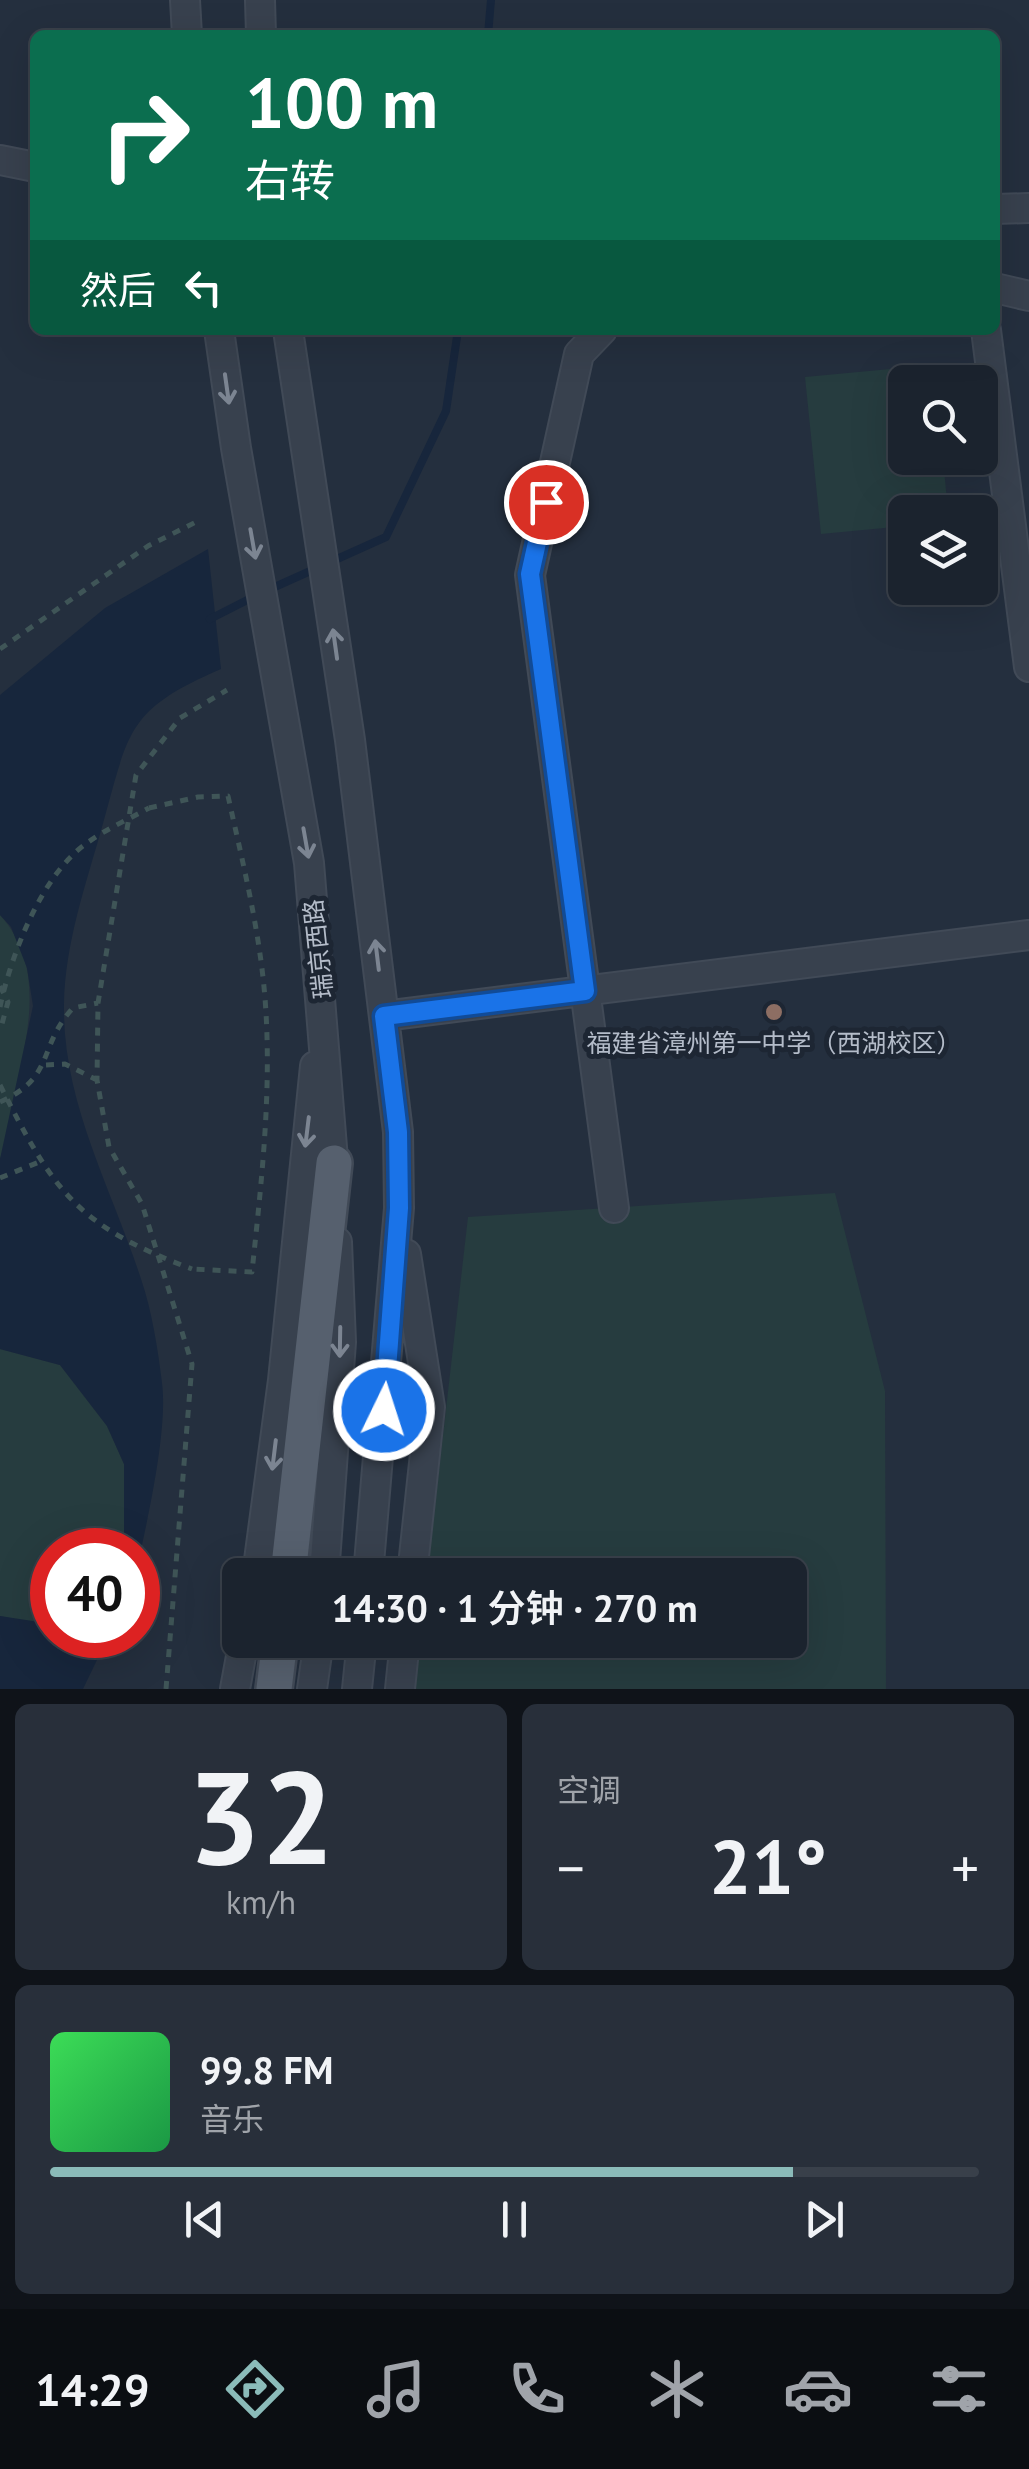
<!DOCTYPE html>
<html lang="zh">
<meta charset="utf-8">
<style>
body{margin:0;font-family:"PT Sans","Noto Sans SC",sans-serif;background:#282f3a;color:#f1f3f6;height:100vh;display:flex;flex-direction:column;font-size:38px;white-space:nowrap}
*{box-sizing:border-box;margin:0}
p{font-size:32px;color:#a0a4aa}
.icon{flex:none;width:55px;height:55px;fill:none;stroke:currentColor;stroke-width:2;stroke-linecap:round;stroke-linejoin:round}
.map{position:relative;height:1689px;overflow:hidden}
.details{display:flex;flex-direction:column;gap:15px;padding:15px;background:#0f1319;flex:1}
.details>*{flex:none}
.banner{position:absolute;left:30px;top:30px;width:970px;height:305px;border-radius:15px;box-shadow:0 10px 40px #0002,0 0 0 2px #39404a;background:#0b6e4f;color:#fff;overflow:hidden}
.buttons{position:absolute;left:888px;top:365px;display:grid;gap:20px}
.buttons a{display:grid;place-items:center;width:110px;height:110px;border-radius:15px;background:#1b232e;box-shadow:0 10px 40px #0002,0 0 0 2px #39404a;font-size:50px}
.speed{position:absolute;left:30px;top:1528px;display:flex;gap:20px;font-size:50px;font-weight:700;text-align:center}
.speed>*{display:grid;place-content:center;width:130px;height:130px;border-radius:50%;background:#1b232e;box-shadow:0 10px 40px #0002,0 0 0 2px #39404a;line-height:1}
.speed .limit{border:15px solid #d22;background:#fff;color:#111}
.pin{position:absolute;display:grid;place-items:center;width:85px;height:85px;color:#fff;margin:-42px;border:5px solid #fff;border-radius:50%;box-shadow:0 2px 10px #0007}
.me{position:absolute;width:110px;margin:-55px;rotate:4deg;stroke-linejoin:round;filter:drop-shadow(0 0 8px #0008)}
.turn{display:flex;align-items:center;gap:35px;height:210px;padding:0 50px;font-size:45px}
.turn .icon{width:130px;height:130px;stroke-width:2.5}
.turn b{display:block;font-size:70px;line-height:85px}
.then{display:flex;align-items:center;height:95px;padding:0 50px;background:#0003;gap:20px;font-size:38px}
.big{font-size:75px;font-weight:600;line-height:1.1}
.details .widget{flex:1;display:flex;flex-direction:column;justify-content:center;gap:15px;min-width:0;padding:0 35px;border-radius:15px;background:#282f3a}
.details .dial{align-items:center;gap:0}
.dial b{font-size:130px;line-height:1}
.song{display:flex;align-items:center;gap:30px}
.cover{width:120px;height:120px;border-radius:15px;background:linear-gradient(135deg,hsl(130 70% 55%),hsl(140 70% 35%))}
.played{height:10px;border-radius:5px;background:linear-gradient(90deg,#8bbbb9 80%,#39404a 80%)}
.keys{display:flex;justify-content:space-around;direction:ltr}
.heat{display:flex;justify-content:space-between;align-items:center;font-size:55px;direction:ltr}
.details .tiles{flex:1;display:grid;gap:15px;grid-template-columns:1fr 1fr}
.widget:last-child{grid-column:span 2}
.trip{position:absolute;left:222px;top:1558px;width:585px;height:100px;border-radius:15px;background:#1b232e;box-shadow:0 10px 40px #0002,0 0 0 2px #39404a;font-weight:600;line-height:100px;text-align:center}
.tabs{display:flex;height:160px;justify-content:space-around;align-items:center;background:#0b0e12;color:#a0a4aa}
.tabs .icon{width:70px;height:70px}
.tabs .selected{color:#8bbbb9}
.tabs b{font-size:45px;color:#f1f3f6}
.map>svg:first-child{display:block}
</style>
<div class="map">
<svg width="1029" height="1689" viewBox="0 0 1029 1689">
<rect width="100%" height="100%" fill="#242f3e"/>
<path fill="#263c3f" d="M933 365 935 382H905V458H943L948 512H905V526L821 534 805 377Z
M0 915C44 964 29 1025 18 1084 13 1109 10 1135 0 1159Z
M835 1193 885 1391 886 1689H413L419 1640H790V1575H427L468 1217Z
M0 1349 60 1365 107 1426 124 1464V1536L117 1550H52L49 1627 0 1616Z"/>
<path fill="#17263c" d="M208 549 221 669C126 710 129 731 102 827 86 884 65 943 64 1004 62 1102 112 1189 141 1279 152 1311 158 1350 162 1383 168 1428 148 1518 138 1563V1550H117L124 1536V1464L107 1426 60 1365 0 1349V1159L33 1006 27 968 11 927 0 915V695L105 608Z
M0 1616 52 1624V1635H109L83 1689H0Z"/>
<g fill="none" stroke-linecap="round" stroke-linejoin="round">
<path stroke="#17263c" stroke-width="8" d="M488 35 491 0
M268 590 386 537 446 411 458 330
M210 619 255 596"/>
<g stroke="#414a57" stroke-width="32">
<path id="minor" d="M185 0 187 35
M260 0 261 35
M0 160 35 167
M995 209 1029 208
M995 288 1029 296
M219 330 236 448 309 863 335 1184
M288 330 350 740 398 1132 399 1208 368 1575
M602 330 579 354 530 575 614 1208
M986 330 1029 667
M384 1016 1029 935
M406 1254 430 1407 412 1575
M257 1575 283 1380 315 1066
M324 1575 341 1342 337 1242
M235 1689 244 1640
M312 1689 319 1640
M357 1689 362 1640
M400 1689 405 1640"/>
</g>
<g stroke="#414a57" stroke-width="40">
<path id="major" d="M288 1575 334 1163
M274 1689 280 1640"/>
</g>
<path stroke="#3f5557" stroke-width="5" stroke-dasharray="8 8" stroke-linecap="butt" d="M0 649 148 546 198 521
M149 808 198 797 228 796C244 868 262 940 266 1013 271 1100 261 1186 252 1272L192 1269
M0 986 8 1002 0 1031
M46 1065 65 1064 97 1080
M0 1102C56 1077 37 1047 73 1008L98 1003
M0 1178 39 1162
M166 1689 192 1364 142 1204 109 1147 97 1080 98 1003 136 775 180 718 227 690"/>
<use href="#minor" stroke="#38414e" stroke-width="28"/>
<use href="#major" stroke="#56606e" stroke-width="35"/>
<path stroke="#3f5557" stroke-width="5" stroke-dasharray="8 8" stroke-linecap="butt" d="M0 1007C11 955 42 874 87 843 106 829 129 819 149 808
M0 1085C54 1192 77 1226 192 1269"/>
</g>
<defs><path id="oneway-shaft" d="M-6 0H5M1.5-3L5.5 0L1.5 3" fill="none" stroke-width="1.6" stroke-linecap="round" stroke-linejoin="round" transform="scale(2.5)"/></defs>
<g stroke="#7c8592">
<use href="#oneway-shaft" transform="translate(227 389) rotate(82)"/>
<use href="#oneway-shaft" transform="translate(253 544) rotate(80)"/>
<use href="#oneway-shaft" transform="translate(335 644) rotate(-98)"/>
<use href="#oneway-shaft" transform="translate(306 843) rotate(80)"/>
<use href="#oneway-shaft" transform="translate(377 955) rotate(-97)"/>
<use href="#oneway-shaft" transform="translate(307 1132) rotate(97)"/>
<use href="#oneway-shaft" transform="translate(340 1342) rotate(91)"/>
<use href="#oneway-shaft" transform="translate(274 1455) rotate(97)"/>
</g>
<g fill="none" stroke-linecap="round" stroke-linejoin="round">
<g stroke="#114b97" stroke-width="25">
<path id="route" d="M384 1410 399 1208 398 1132 384 1016 585 991 530 574 546 502"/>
</g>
<use href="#route" stroke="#1a73e8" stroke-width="18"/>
</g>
<circle fill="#8d6e63" stroke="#1d2633" stroke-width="4" cx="774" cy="1012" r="10"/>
<g text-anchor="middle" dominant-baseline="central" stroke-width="10" stroke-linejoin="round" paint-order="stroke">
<g font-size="25" fill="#b4bcc9" stroke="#1d2633">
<text transform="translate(318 949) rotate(-96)">瑞京西路</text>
</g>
<g font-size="25" fill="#b4bcc9" stroke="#1d2633">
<text x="774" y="1043">福建省漳州第一中学（西湖校区）</text>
</g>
</g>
</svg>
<div class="buttons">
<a><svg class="icon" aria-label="search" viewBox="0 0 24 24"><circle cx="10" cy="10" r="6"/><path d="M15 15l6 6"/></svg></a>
<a><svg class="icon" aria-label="layers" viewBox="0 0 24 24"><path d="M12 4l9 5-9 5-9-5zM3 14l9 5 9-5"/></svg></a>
</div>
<div class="speed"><div class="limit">40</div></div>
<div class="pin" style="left:546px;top:502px;background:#d93025"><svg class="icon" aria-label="arrive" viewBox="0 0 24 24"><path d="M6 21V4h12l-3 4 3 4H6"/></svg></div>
<svg class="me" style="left:384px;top:1410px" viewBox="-20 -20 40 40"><circle r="17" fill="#1a73e8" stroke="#fff" stroke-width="3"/><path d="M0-11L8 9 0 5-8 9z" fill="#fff"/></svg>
<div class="trip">14:30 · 1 分钟 · 270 m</div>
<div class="banner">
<div class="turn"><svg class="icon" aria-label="right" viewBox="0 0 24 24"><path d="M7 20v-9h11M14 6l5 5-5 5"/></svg><div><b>100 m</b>右转</div></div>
<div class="then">然后<svg class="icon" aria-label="left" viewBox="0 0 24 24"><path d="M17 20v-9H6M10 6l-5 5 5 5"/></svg></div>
</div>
</div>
<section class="details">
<div class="tiles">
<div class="widget dial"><b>32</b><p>km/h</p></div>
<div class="widget"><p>空调</p>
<div class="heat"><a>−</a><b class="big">21°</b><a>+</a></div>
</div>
<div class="widget">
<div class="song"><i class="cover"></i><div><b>99.8 FM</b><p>音乐</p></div></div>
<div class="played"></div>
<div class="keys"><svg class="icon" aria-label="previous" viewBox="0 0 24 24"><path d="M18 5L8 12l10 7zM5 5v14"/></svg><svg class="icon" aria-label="pause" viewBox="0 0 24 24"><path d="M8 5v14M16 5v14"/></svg><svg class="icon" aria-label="next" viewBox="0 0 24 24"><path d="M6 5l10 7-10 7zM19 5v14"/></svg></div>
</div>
</div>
</section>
<nav class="tabs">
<b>14:29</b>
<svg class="icon selected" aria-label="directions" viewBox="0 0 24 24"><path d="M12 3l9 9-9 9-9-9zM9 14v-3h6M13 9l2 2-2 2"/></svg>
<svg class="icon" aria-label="music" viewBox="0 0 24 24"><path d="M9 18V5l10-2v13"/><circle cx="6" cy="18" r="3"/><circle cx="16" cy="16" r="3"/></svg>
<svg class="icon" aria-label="phone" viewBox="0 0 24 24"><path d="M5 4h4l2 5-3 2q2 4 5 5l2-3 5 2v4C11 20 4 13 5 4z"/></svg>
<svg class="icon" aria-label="climate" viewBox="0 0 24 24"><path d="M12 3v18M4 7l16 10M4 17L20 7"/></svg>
<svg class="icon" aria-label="car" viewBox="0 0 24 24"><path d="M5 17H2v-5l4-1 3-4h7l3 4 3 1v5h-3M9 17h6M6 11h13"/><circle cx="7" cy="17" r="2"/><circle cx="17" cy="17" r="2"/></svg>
<svg class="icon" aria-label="filters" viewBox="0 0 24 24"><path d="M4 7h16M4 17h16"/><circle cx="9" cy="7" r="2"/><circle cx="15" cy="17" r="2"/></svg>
</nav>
